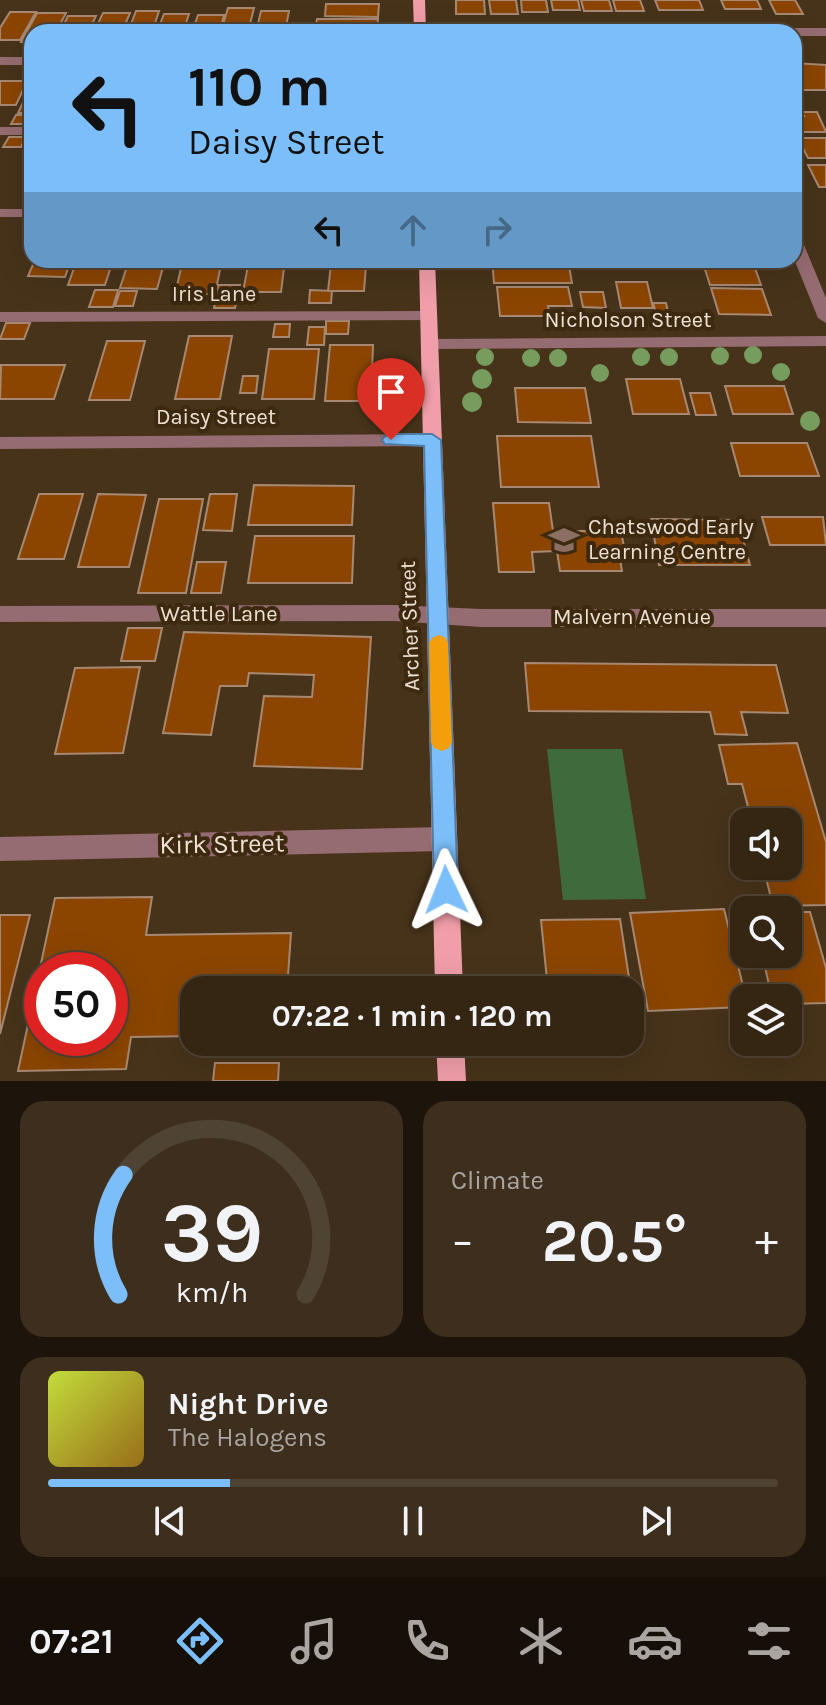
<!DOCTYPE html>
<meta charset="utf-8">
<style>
body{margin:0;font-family:Karla,sans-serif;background:#3d2e1d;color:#f1f3f6;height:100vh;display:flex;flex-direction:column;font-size:30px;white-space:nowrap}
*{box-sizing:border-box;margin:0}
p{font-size:26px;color:#aaa5a0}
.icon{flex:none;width:44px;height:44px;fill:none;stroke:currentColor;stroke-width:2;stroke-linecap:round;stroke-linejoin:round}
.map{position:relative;height:1081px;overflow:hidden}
.panel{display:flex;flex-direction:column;gap:20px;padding:20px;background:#1d150b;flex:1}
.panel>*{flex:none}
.banner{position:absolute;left:24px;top:24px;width:778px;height:244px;border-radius:24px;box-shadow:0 8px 32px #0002,0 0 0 2px #4f4334;background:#7cbef9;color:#111;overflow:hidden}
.buttons{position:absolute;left:730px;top:808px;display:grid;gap:16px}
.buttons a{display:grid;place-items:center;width:72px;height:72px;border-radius:16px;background:#352614;box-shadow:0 8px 32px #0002,0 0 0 2px #4f4334;font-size:40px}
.speed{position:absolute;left:24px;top:952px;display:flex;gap:16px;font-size:40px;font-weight:700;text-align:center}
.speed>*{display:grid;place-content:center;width:104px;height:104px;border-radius:50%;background:#352614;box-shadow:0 8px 32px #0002,0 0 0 2px #4f4334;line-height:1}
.speed .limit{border:12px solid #d22;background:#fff;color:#111}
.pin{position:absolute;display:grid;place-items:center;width:68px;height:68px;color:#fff;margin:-82px -34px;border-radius:50% 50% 50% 0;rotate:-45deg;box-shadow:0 0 8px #0007}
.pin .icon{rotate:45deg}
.me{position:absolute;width:88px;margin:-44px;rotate:358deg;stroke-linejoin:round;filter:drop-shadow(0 0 6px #0008)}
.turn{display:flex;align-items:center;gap:28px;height:168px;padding:0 32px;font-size:36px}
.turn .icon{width:104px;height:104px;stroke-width:2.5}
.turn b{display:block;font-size:56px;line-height:68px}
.lanes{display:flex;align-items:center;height:76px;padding:0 32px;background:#0003;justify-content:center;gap:40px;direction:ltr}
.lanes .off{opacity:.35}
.big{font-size:60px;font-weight:700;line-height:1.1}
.panel .card{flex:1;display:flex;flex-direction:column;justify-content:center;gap:12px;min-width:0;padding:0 28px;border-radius:24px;background:#3d2e1d}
.panel .dial{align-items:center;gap:0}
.dial svg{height:208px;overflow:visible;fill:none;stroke:#4f4334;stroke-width:7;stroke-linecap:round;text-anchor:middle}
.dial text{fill:#f1f3f6;stroke:none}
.song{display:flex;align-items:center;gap:24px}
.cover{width:96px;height:96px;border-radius:12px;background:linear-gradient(135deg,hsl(70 70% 55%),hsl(40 70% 35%))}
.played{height:8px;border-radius:4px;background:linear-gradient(90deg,#7cbef9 25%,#4f4334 25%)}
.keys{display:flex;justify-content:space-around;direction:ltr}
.heat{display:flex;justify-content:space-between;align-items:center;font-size:44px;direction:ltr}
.panel .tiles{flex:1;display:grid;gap:20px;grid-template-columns:1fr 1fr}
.card:last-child{grid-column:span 2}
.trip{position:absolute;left:180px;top:976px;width:464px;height:80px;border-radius:24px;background:#352614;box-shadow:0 8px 32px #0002,0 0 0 2px #4f4334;font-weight:700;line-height:80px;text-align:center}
.menu{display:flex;height:128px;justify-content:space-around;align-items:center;background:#150f08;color:#aaa5a0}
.menu .icon{width:56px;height:56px}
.menu .selected{color:#7cbef9}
.menu b{font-size:36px;color:#f1f3f6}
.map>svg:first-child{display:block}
</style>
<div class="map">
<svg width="826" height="1081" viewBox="0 0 826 1081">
<rect width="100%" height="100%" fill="#47331a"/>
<path fill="#3f6b3c" d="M547 749H622L646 899 563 900Z"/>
<path fill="#8b4500" stroke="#a78873" stroke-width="2" fill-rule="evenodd" d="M456 0H484L485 14H456Z
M489 0H516L518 14H491Z
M521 0H546L548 12H522Z
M551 0H578L580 10H553Z
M581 0H609L612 11H584Z
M613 0H640L644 11H616Z
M655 0H699L703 10H659Z
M721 0H757L761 9H725Z
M769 0H795L803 14H776Z
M326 4H379L378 17 325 16Z
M228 8H254L248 32H221Z
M136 11H159L152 32H128Z
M261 11H289L285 32H256Z
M10 12H36L20 40H0V28Z
M37 13H66L56 32H32V42H21Z
M103 13H130L122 32H94Z
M164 14H189L183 32H157Z
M198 15H224L220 32H192Z
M68 16H96L88 32H60Z
M317 19H378L377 30H315Z
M794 63 826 65V90H794Z
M0 81H27L16 105H0Z
M32 84V113H18Z
M802 112H817L826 132H794V116H804Z
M16 115H32V119L30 124H11Z
M9 137H26L21 147H3Z
M798 138H826V158H808Z
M808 165H826V187H819Z
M35 260H71L65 277 28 276Z
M77 260H113L105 285H68Z
M129 260H165L157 289 120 288Z
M183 260H222L215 294H175Z
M249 260H285L281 292H243Z
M318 260H365L364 264H318Z
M492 260H568L572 283H494Z
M702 260H752L761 285H710Z
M331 264 366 266 364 291H328Z
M616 282H647L653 308H621Z
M218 285H240L235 308H214Z
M497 287H568L572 306H548L550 316H500Z
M711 288 762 289 771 315 719 314Z
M95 290H118L113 307H89Z
M310 290 332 291 331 303H309Z
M120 291H137L133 306H115Z
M580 292H603L606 308 583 307Z
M653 303H666L669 316H657Z
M326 321H349L348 334H326Z
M6 323H30L24 339H0Z
M275 324H290L289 337H273Z
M309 327H325L324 345H307Z
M189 336H232L220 399H175Z
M107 341H145L130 400H89Z
M330 345H373L371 401H325Z
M269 349H319L314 399H262Z
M1 365H65L54 399H0Z
M243 376H258L256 393H240Z
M626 379H680L689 414H633Z
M725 386H784L793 414H733Z
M515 388H585L591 423 518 422Z
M690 393H710L716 415H696Z
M497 436H591L599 487H501Z
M731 443H807L819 476H740Z
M254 485 354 486 352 525H248Z
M39 494H83L64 559H18Z
M98 494 146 495 129 567H78Z
M210 494H237L232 531 203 530Z
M159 499H203L186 593H138Z
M493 503H549L553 531H621L624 547H618L622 571H560L557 551 532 552 534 572H499Z
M762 517H823L826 545H770Z
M651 519 738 520 750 565H659Z
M255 536H354L352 583H248Z
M197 562H226L221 593H191Z
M128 628H162L155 661H121Z
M184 632 371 637 362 769 254 766 264 696 312 697 314 675 249 673 247 686H220L211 735 163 733Z
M525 663 776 665 788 713 741 712 747 735 715 734 710 712 529 711Z
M140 667 123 753 55 754 75 668Z
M797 743 826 842V905L773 906 763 866H788V822H752L742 784H728L719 745Z
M152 897 146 935 291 933 287 990H194V1036L131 1037 126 1069 18 1071 55 898ZM42 970H110V1038H42Z
M724 909 746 998 744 1007 648 1011 630 913Z
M788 912H810L826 968V1003L788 1004V998H772L762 954H788Z
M0 915H30L0 1034Z
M620 919 635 1017H630V990H548L541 920Z
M215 1063H279L278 1081H213Z"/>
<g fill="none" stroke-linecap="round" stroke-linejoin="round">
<path fill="#956c71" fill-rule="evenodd" d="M700 28H826V36H794V32H694Z
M0 57H32V65H0Z
M0 127H32V135H0Z
M0 209H32V217H0Z
M794 235 802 240 826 298V323L818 318 794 259Z
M429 311 437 316 435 320 0 322V312Z
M826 336V346L430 349 422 344 430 339Z
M432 434 441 440 432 446 0 449V437Z
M394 605 481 609H826V627H481L394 621 0 622V606Z
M444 827 453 831 456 839 453 847 444 851 0 861V837Z"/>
<path fill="#f09ea9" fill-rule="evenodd" d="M413 0H425L426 32H414Z
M419 260H435L463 990H435Z
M436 1042H464L466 1081H438Z"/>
</g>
<g fill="#769c5e">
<circle cx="753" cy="355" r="9"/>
<circle cx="720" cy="356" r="9"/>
<circle cx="485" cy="357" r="9"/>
<circle cx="641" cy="357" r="9"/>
<circle cx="669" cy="357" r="9"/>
<circle cx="531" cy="358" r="9"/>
<circle cx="558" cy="358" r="9"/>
<circle cx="781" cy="372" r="9"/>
<circle cx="600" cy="373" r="9"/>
<circle cx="482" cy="379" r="10"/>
<circle cx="472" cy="402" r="10"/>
<circle cx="810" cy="421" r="10"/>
</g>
<path fill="#7cbef9" stroke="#517ca2" stroke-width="2" d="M391 434H432L441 440 458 890 454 898 446 901 438 898 434 890 424 446 385 444 382 440 385 436Z"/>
<path fill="#f59e0b" d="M439 635 446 638 448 643 452 742 449 748 442 751 434 748 431 742 429 643 432 638Z"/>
<defs>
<g id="school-bare" transform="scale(2.4)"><path d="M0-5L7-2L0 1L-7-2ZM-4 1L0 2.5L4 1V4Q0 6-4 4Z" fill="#8d6e63" stroke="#3c2910" stroke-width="2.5" paint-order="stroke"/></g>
</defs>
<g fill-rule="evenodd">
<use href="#school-bare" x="564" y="540"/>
</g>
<g text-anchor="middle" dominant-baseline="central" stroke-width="8" stroke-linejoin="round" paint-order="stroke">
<g font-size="22" fill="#eee1d3" stroke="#3c2910">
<text x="214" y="294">Iris Lane</text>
<text x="628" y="320">Nicholson Street</text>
<text x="216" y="417">Daisy Street</text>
<text x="219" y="614">Wattle Lane</text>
<text x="632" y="617">Malvern Avenue</text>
<text transform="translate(410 626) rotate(-92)">Archer Street</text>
</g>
<g font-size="22" fill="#eee1d3" stroke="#3c2910" text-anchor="start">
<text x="588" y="527">Chatswood Early<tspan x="588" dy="25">Learning Centre</tspan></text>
</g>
<g font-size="26" fill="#eee1d3" stroke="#3c2910">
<text transform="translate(222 844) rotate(-1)">Kirk Street</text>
</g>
</g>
</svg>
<div class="buttons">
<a><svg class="icon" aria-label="sound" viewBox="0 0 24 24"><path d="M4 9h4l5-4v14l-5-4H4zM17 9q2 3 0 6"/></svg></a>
<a><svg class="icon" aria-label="search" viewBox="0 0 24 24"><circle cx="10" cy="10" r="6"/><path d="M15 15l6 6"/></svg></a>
<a><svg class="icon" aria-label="layers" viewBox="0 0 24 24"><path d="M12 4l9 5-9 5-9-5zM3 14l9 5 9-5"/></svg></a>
</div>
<div class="speed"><div class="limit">50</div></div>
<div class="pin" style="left:391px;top:440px;background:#d93025"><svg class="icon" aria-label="arrive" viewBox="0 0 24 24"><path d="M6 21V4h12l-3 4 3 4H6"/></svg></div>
<svg class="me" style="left:446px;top:890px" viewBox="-20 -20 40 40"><path d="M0-17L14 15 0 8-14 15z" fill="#7cbef9" stroke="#fff" stroke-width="4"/></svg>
<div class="trip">07:22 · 1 min · 120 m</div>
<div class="banner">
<div class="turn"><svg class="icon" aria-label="left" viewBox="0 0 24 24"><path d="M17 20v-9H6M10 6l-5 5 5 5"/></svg><div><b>110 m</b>Daisy Street</div></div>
<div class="lanes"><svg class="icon" aria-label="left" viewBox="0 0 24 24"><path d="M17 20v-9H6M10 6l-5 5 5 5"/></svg><svg class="icon off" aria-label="ahead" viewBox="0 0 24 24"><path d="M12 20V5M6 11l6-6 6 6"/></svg><svg class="icon off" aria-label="right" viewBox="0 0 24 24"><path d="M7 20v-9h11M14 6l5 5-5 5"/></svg></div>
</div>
</div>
<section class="panel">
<div class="tiles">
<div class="card dial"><svg viewBox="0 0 100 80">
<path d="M14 69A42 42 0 1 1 86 69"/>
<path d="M14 69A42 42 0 0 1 16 23" stroke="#7cbef9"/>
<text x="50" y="56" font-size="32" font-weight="700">39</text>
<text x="50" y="72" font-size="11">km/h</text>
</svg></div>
<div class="card"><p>Climate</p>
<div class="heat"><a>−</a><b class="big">20.5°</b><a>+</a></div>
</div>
<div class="card">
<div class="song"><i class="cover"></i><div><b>Night Drive</b><p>The Halogens</p></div></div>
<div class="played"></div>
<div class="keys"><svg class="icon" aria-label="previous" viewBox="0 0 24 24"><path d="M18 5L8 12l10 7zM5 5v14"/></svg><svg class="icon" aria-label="pause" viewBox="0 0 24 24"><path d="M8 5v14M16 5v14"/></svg><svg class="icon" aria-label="next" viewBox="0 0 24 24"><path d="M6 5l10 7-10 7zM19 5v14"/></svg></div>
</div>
</div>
</section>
<nav class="menu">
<b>07:21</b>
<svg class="icon selected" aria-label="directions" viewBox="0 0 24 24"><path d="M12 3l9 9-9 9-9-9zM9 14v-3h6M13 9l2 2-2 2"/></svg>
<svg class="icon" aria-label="music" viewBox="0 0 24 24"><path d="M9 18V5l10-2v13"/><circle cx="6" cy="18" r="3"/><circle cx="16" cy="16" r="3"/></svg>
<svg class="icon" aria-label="phone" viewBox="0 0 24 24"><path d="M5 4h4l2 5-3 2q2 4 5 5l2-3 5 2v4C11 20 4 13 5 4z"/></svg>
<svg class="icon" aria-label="climate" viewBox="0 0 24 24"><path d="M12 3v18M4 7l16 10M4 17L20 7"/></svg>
<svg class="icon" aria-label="car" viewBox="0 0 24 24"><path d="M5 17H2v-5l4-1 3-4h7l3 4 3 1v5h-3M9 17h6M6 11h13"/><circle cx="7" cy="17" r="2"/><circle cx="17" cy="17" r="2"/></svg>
<svg class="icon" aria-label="filters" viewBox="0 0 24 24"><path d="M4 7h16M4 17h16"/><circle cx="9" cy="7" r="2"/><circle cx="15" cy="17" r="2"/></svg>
</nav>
